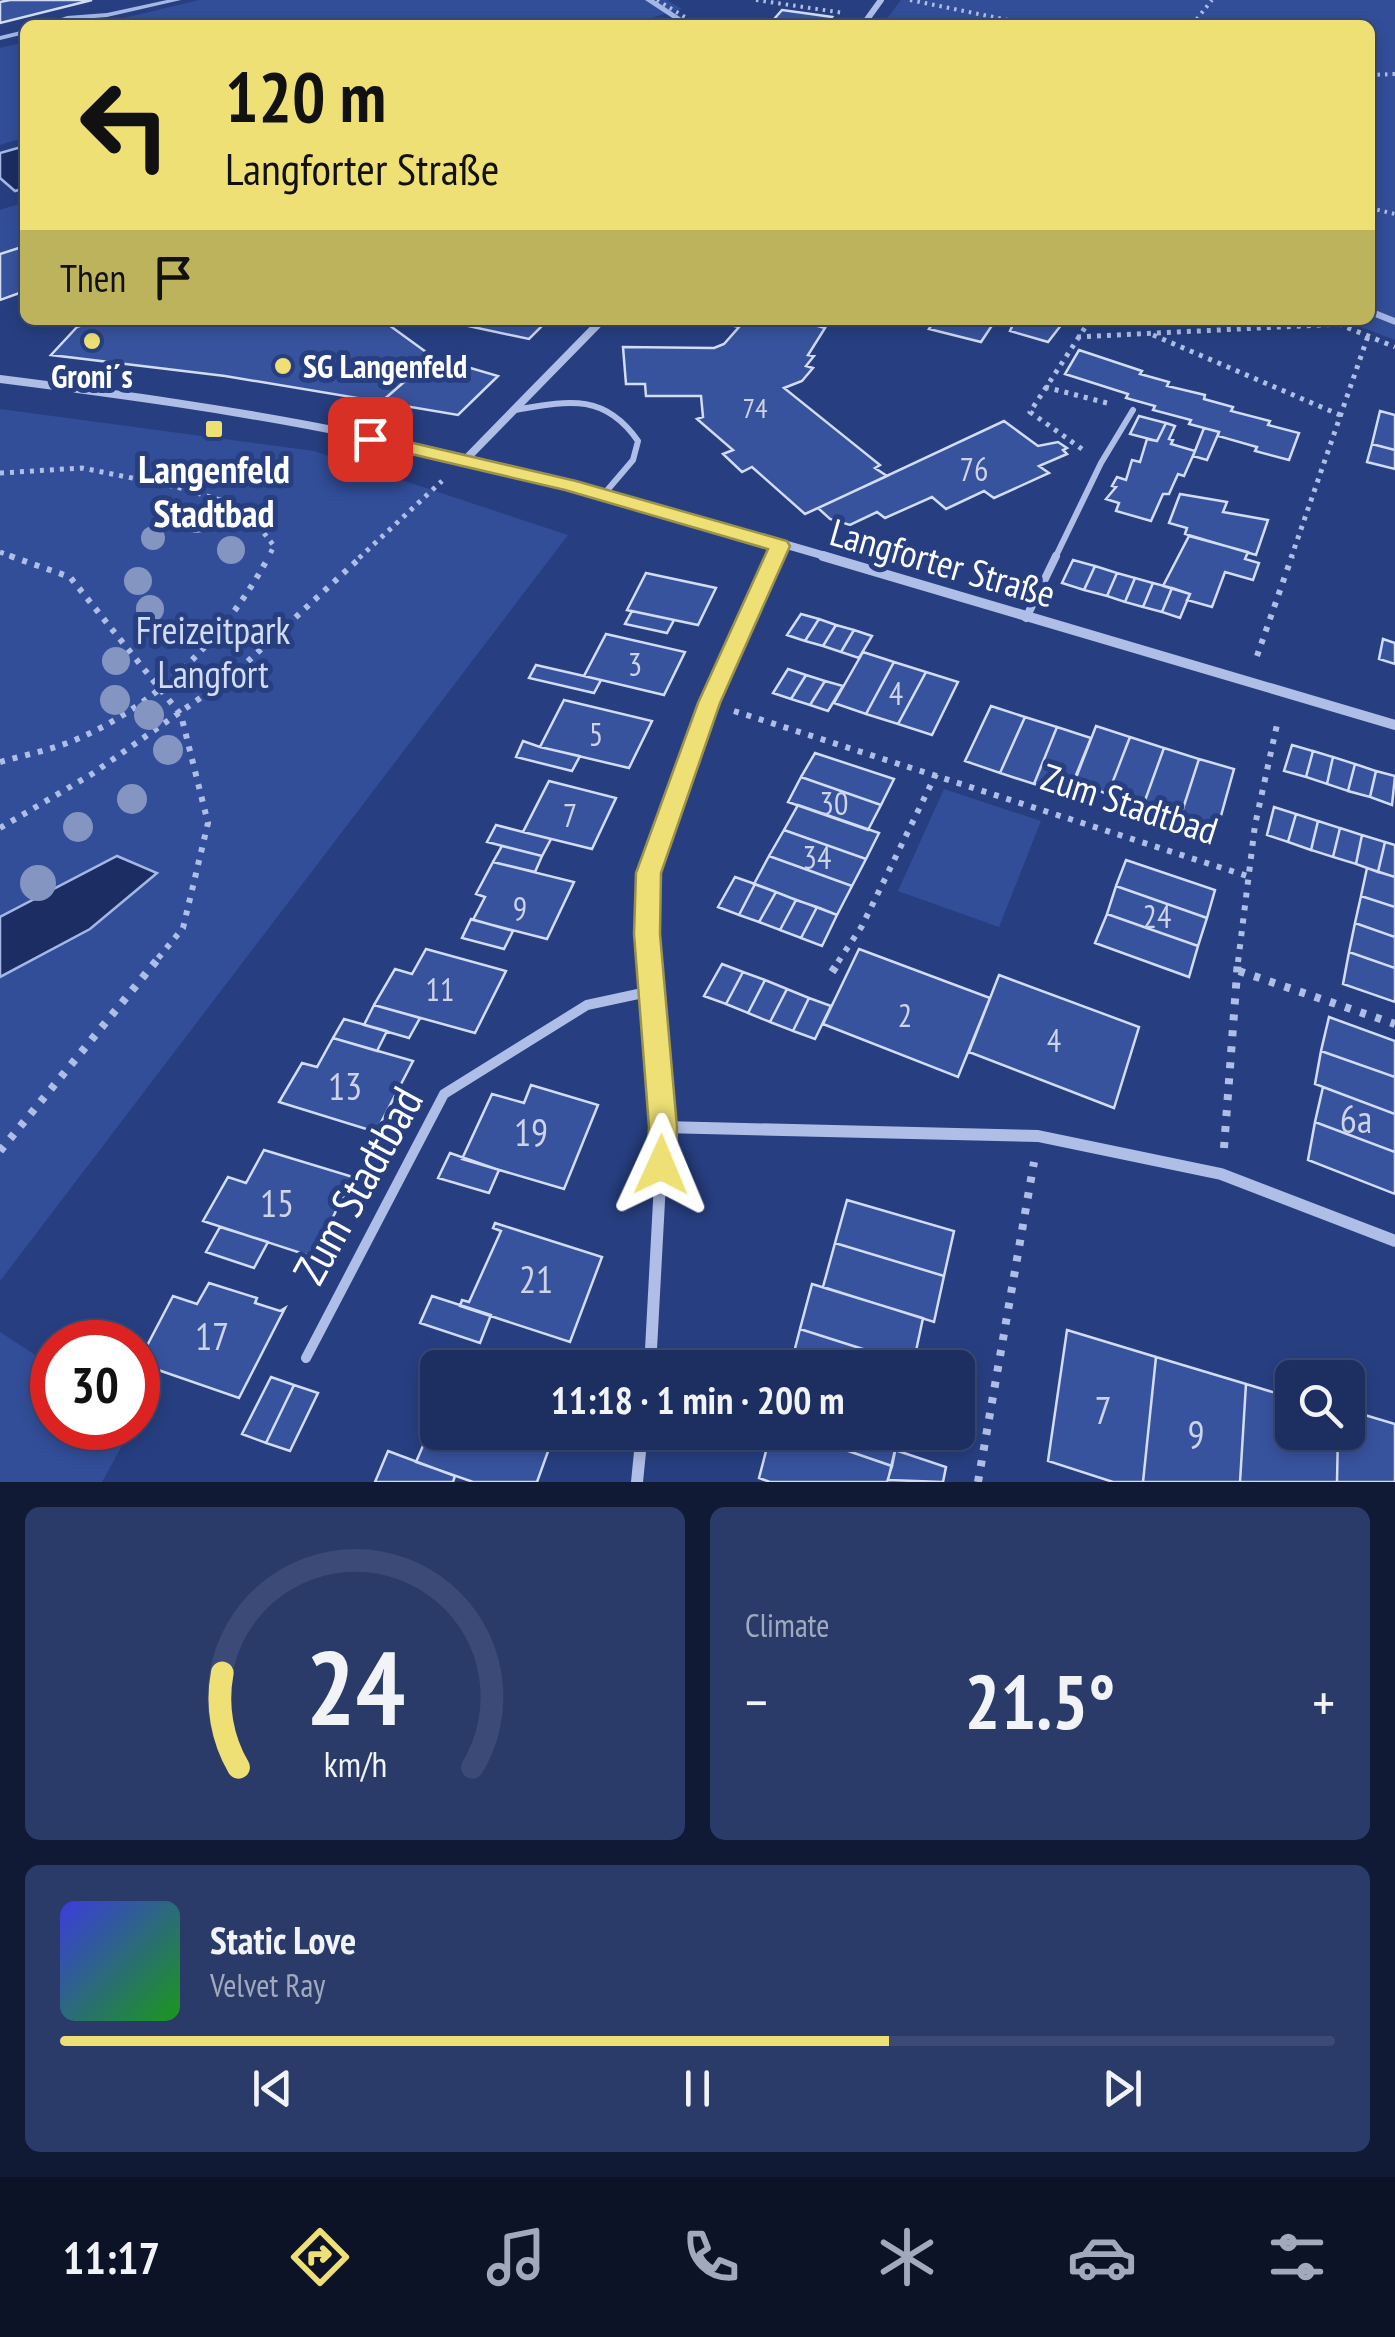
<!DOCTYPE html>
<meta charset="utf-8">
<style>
body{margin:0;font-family:"PT Sans Narrow",sans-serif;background:#2a3b6a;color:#f1f3f6;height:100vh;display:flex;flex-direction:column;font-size:38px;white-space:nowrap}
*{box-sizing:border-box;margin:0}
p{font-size:32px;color:#a0a9bd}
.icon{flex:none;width:55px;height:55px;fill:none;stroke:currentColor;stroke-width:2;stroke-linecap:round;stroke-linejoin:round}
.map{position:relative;height:1482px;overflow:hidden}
.details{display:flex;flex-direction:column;gap:25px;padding:25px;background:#101a35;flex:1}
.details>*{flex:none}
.top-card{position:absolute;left:20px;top:20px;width:1355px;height:305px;border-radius:15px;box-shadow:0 5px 15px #0003,0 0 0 2px #3b4a76;background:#eee075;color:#111;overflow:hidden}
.fabs{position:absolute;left:1275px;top:1360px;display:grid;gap:20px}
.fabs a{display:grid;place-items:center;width:90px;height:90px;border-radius:15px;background:#1d2f61;box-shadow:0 5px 15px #0003,0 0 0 2px #3b4a76;font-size:50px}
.speed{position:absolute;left:30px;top:1320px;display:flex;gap:20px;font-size:50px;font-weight:700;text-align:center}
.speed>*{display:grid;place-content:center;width:130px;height:130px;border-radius:50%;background:#1d2f61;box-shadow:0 5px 15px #0003,0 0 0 2px #3b4a76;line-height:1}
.speed .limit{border:15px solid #d22;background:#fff;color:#111}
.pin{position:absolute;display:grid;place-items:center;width:85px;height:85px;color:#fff;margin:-42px;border-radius:20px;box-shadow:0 5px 15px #0006}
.me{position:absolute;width:110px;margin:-55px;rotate:1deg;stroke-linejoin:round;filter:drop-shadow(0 0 8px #0008)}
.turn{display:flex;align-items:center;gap:35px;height:210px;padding:0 40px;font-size:45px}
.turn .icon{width:130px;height:130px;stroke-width:2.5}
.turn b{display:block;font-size:70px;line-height:85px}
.then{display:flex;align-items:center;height:95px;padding:0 40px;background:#0003;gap:20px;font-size:38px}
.big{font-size:75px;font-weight:600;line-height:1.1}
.details .widget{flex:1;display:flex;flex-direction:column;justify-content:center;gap:15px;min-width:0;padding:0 35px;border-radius:15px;background:#2a3b6a}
.details .dial{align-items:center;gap:0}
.dial svg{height:260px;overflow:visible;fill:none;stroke:#3b4a76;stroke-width:7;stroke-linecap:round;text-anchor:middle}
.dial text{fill:#f1f3f6;stroke:none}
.song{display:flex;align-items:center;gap:30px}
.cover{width:120px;height:120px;border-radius:15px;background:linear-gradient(135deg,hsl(240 70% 55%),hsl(120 70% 35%))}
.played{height:10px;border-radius:5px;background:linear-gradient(90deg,#eee075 65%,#3b4a76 65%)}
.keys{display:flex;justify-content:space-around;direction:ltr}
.heat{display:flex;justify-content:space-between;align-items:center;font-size:55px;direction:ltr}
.details .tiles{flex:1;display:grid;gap:25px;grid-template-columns:1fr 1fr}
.widget:last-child{grid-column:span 2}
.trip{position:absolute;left:420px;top:1350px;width:555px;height:100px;border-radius:15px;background:#1d2f61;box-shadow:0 5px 15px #0003,0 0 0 2px #3b4a76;font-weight:600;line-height:100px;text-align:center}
.tabs{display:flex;height:160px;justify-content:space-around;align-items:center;background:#0c1327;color:#a0a9bd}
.tabs .icon{width:70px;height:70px}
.tabs .on{color:#eee075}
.tabs b{font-size:45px;color:#f1f3f6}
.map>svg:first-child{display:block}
</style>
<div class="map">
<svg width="1395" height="1482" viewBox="0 0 1395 1482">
<rect width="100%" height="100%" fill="#273f81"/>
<path fill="#324e99" d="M199 0H667L682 9 627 25H230L220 19 200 25H95Z
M901 0H1395V340L1343 320H1370V25H882Z
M25 42V137L0 145V48Z
M25 202V246L0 254V210Z
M0 409 314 451 568 535 0 1281Z
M944 789 1041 821 999 927 898 891Z
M0 1332 52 1366V1428H132L102 1482H0Z"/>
<path fill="#1b2d62" stroke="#a4b7e7" stroke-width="2.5" d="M25 146V188L15 191 0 178V153Z
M117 856 157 873 90 929 0 977V917Z"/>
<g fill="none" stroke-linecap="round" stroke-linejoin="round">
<path fill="#a4b7e7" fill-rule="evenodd" d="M167 0H181L107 17 68 20 54 25H43L67 16 107 13Z
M645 0H654L692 25H683Z
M25 30V34L0 40V36Z
M1370 308 1395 318V325L1370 315Z"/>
</g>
<path fill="#38539e" stroke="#d2dcf5" stroke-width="2.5" d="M10 0H92L0 23V2Z
M782 10 811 14 832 17 825 25 775 18Z
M25 246V291L0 300V254Z
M96 320H382L433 357 381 402 225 376 51 355 77 327Z
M463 320H548L529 339 459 324Z
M735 320H809L807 323 825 328 808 355 814 356 806 366 813 368 802 381 784 388 880 465 875 468 887 476 805 514 752 467 742 472 723 454 733 450 697 419 703 417 701 396H646L645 384H626L623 347 714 348 724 344 739 327 730 325Z
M935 320H982L993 324 981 342 929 329Z
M1015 320H1048L1062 324 1048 342 1010 331Z
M1079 350 1142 371 1140 374 1169 382 1167 386 1205 395 1204 399 1233 407 1231 411 1270 421 1268 425 1299 433 1289 460 1255 451 1257 447 1218 436 1219 432 1189 424 1191 420 1153 410 1155 406 1126 398 1128 394 1065 374Z
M433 357 498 376 458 415 381 402Z
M1380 411 1395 415V450L1372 444Z
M1139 416 1166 423 1157 441 1130 434Z
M1004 421 1038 446 1058 442 1067 448 1063 450 1067 454 1039 466 1049 473 994 498 984 491 946 509 932 497 885 518 877 512 850 525 830 519 818 508Z
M1166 423 1175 426 1169 439 1173 440 1171 444 1195 451 1184 476 1178 474 1169 494H1163L1151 521 1116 511 1119 503 1106 499 1116 487 1112 486 1117 477 1126 480 1132 460 1140 462 1147 439 1157 441Z
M1204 428 1219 432 1207 460 1193 456Z
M1372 444 1395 450V469L1367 462Z
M1180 494 1227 502 1223 512 1268 520 1256 555 1185 534 1187 528 1169 523Z
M1189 536 1248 552 1245 559 1259 563 1253 580 1225 572 1212 607 1187 600 1190 594 1163 586Z
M1073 560 1095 566 1084 590 1062 583Z
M1095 566 1117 573 1107 596 1084 590Z
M646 573 716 588 698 625 627 610Z
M1117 573 1135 578 1125 602 1107 596Z
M1135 578 1153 583 1143 607 1125 602Z
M1153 583 1172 588 1162 612 1143 607Z
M1172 588 1190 594 1180 618 1162 612Z
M632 611 674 620 667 633 625 624Z
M801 614 819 619 805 641 787 635Z
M819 619 836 625 823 646 805 641Z
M836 625 854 630 841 652 823 646Z
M854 630 872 636 859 658 841 652Z
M606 634 685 652 664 695 584 676Z
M1383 639 1395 643V664L1379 659Z
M863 652 894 662 866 714 834 703Z
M894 662 926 672 898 724 866 714Z
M536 665 584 676 601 680 594 693 529 678Z
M788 669 806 675 791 699 773 693Z
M926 672 958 682 932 735 898 724Z
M806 675 825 681 810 705 791 699Z
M825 681 843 686 828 711 810 705Z
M564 700 652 721 629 768 540 747Z
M991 706 1025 717 1000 773 965 761Z
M1025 717 1057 727 1034 784 1000 773Z
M1096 726 1130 737 1108 794 1074 783Z
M1057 727 1091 738 1068 795 1034 784Z
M1130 737 1164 748 1143 806 1108 794Z
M523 741 540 747 580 756 572 771 516 757Z
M1292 745 1313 751 1306 777 1284 771Z
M1164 748 1199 759 1180 818 1143 806Z
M1313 751 1333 757 1327 784 1306 777Z
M815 753 894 779 881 805 801 777Z
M1333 757 1355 764 1348 791 1327 784Z
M1199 759 1234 769 1217 830 1180 818Z
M1355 764 1376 771 1370 797 1348 791Z
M1376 771 1395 776 1392 805 1370 797Z
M801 777 881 805 868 830 788 802Z
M549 781 616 798 592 849 523 832Z
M798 805 879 833 866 859 784 830Z
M1274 807 1296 814 1288 842 1267 835Z
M1296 814 1318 821 1311 850 1288 842Z
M1318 821 1340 828 1333 857 1311 850Z
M496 825 523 832 551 839 542 856 487 842Z
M1340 828 1362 835 1356 864 1333 857Z
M784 830 866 859 852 886 769 856Z
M1362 835 1385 842 1378 872 1356 864Z
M1385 842 1395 845V877L1378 872Z
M502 846 542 856 535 872 493 862Z
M769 856 852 886 837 915 754 884Z
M1126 860 1215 890 1207 918 1116 886Z
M493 862 574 882 547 939 473 920 485 897 476 894Z
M1367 868 1395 877V907L1361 896Z
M735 877 755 884 739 915 718 907Z
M755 884 776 892 759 922 739 915Z
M1116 886 1207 918 1198 946 1107 914Z
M776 892 796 900 780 930 759 922Z
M1361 896 1395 907V937L1355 923Z
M796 900 817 907 801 938 780 930Z
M817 907 837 915 822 946 801 938Z
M1107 914 1198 946 1189 977 1095 943Z
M471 919 513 931 504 949 462 938Z
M1355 923 1395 937V968L1349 952Z
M426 949 506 971 475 1033 374 1005 395 969 412 974Z
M859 949 990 998 958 1077 823 1024Z
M1349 952 1395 968V1002L1343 984Z
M722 964 743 972 726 1004 704 996Z
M743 972 765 980 748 1013 726 1004Z
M999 975 1139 1027 1114 1108 969 1052Z
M765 980 787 989 770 1022 748 1013Z
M787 989 809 998 793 1031 770 1022Z
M809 998 831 1006 815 1039 793 1031Z
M374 1005 420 1018 409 1038 364 1025Z
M1329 1017 1395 1041V1077L1321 1051Z
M344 1019 387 1031 377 1051 333 1038Z
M333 1038 413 1061 376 1132 279 1102 302 1063 317 1067Z
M1321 1051 1395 1077V1114L1315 1084Z
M531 1085 598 1105 564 1189 462 1159 492 1094 524 1103Z
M1323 1087 1395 1114V1152L1315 1122Z
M1315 1122 1395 1152V1194L1308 1160Z
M264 1150 353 1177 313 1257 203 1221 228 1177 246 1183Z
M450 1153 499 1170 489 1193 438 1178Z
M847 1200 954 1231 944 1276 835 1243Z
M495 1223 602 1257 570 1342 460 1306 462 1300 469 1302 501 1231 493 1228Z
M220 1227 268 1242 254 1268 206 1252Z
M835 1243 944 1276 934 1322 823 1287Z
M209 1283 257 1298 255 1303 280 1311 285 1308 239 1398 138 1363 173 1296 197 1304Z
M812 1284 923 1318 913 1365 800 1329Z
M432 1296 491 1315 480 1343 420 1323Z
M800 1329 913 1365V1368H790Z
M1067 1330 1156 1357 1143 1482H1113L1048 1461Z
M1156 1357 1246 1384 1240 1482H1143Z
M271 1377 294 1385 266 1443 242 1434Z
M1246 1384 1292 1398V1432H1338L1337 1482H1240Z
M294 1385 318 1393 290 1451 266 1443Z
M1348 1410 1395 1424V1482H1337L1338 1432H1348Z
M438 1411V1432H555L537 1482H473L416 1462Z
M771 1432H793L892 1466 887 1482H770L759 1478Z
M793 1432H899L892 1466Z
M895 1450 946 1467 943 1482 888 1480Z
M388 1451 455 1476 453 1482H375Z"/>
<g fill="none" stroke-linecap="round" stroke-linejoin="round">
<path stroke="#afbee6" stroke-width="4" stroke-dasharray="2.5 5" stroke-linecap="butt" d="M657 0 698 25
M756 0 844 13
M910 0 1032 25
M1192 25 1212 0
M1370 75 1395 74
M1370 208 1395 214"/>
<path stroke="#afbee6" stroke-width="5" stroke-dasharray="4 6" stroke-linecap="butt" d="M1329 320 1395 347
M1153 335 1340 415
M1077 337 1340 324
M1045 387 1107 403
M1082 449 1030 412 1090 320
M0 473 82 468 177 487 220 500 253 519 274 546 268 558
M0 552 17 558
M359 558 442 481
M1291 558 1368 336"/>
<path stroke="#afbee6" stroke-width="6" stroke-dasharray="5 8" stroke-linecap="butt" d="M10 556 70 577 181 715 208 823 183 928 155 962
M1257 656 1292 556
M734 711 1247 876
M0 762C25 755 51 750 75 740 158 705 227 635 269 556
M0 828 92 774 233 675 362 556
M838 962 862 926 936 774
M1238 962 1255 825 1278 720"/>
<path stroke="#afbee6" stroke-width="8" stroke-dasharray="6 10" stroke-linecap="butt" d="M1239 971 1395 1024
M832 972 840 960
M1224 1148 1238 960
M0 1151 157 960
M978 1482 1034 1162"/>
<path stroke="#afbee6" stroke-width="6" d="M515 410C567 401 604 392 638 441L633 460 604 494
M1055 558 1101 463 1133 410"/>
<path stroke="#afbee6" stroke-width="8" d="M1026 618 1056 556"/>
<path stroke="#afbee6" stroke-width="10" d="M306 1358 444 1094 587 1005 652 991"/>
<path stroke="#afbee6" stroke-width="6" d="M863 25 881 0"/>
<path stroke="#afbee6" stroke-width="8" d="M0 379C118 394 236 410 353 434 515 466 674 512 832 558
M466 459 602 320
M775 558 780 546"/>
<path stroke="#afbee6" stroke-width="10" d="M823 556 1395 725
M649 962 648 873 709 703 776 556"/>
<path stroke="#afbee6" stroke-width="12" d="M649 960 663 1127 650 1368
M663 1127 1038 1136 1221 1174 1395 1241
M637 1482 642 1432"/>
</g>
<g fill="#8595c1">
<circle cx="197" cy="521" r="12"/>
<circle cx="153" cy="538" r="12"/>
<circle cx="231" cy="550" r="14"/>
<circle cx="138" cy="581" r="14"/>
<circle cx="150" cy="609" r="14"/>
<circle cx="116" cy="661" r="14"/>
<circle cx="115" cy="700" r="15"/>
<circle cx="149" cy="715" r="15"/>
<circle cx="168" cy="750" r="15"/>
<circle cx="132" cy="799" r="15"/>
<circle cx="78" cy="827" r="15"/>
<circle cx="38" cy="883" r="18"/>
</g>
<path fill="#eee075" stroke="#9b924c" stroke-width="2.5" d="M370 433 576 481 787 541 790 546 720 703 661 873 660 934 677 1127 676 1165 671 1174 661 1178 651 1174 647 1165 649 1127 634 934 636 873 698 703 768 549 565 490 364 443V435Z"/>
<g fill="#eee075" stroke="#273f81" stroke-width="4">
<circle cx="92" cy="341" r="10"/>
<circle cx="283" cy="366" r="10"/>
<rect x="204" y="419" width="20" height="20" rx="5"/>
</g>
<g text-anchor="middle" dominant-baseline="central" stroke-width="10" stroke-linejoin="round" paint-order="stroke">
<g font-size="28" fill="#cdd4e7">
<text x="755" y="407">74</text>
</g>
<g font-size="32" font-weight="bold" fill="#fff" stroke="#273f81" text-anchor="start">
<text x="303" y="366">SG Langenfeld</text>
<text x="92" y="376" text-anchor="middle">Groni´s</text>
</g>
<g font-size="32" fill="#cdd4e7">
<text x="974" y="469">76</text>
<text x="635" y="664">3</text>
<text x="896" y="693">4</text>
<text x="596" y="734">5</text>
<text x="834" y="803">30</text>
<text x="570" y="815">7</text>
<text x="817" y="857">34</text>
<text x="520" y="908">9</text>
<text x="1157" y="916">24</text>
<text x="440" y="989">11</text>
<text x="905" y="1015">2</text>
<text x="1054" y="1040">4</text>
</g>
<g font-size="38" font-weight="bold" fill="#fff" stroke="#273f81">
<text x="214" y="468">Langenfeld<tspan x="214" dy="44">Stadtbad</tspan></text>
</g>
<g font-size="38" fill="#fff" stroke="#273f81">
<text transform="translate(943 562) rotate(16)">Langforter Straße</text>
<text transform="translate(1130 803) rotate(18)">Zum Stadtbad</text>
</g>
<g font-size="38" fill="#d2dcf5" stroke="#273f81">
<text x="213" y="629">Freizeitpark<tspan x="213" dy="44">Langfort</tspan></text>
</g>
<g font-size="38" fill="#cdd4e7">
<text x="345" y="1085">13</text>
<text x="1356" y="1118">6a</text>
<text x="531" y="1131">19</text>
<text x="277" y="1202">15</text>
<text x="536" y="1278">21</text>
<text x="212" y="1335">17</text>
<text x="1103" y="1409">7</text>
<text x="1196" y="1433">9</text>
</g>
<g font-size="45" fill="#fff" stroke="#273f81">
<text transform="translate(357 1185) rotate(-61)">Zum Stadtbad</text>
</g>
</g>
</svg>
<div class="fabs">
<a><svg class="icon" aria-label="search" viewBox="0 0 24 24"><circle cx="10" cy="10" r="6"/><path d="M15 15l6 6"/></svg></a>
</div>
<div class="speed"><div class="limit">30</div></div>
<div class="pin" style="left:370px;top:439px;background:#d93025"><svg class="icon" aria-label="arrive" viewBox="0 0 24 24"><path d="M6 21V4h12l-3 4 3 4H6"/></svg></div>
<svg class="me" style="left:661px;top:1165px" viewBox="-20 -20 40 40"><path d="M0-17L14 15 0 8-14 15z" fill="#eee075" stroke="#fff" stroke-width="4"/></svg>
<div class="trip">11:18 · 1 min · 200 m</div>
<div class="top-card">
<div class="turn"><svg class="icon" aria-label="left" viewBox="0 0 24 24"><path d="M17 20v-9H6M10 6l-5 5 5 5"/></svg><div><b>120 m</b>Langforter Straße</div></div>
<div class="then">Then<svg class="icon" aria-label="arrive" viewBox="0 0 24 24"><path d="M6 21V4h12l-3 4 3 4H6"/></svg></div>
</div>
</div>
<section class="details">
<div class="tiles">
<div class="widget dial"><svg viewBox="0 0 100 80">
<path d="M14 69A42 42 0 1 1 86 69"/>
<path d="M14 69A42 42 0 0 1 9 40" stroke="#eee075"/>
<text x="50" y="56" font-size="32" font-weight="700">24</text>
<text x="50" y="72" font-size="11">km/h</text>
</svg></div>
<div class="widget"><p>Climate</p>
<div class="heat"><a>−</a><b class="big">21.5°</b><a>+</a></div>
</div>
<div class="widget">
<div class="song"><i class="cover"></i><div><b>Static Love</b><p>Velvet Ray</p></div></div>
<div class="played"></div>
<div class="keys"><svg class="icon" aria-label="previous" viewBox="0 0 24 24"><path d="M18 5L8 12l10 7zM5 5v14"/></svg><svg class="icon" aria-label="pause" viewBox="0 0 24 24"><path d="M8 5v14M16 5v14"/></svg><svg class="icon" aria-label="next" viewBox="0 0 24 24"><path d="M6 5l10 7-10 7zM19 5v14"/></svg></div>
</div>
</div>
</section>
<nav class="tabs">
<b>11:17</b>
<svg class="icon on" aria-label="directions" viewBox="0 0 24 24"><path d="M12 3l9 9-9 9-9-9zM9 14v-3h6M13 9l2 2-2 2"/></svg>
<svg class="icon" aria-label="music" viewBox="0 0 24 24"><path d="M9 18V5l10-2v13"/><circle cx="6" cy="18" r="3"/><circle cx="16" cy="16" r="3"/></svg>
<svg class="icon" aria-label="phone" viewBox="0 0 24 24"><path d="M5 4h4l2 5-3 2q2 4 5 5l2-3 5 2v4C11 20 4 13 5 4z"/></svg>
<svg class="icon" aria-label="climate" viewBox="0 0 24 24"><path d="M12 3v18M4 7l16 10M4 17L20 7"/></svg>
<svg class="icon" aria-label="car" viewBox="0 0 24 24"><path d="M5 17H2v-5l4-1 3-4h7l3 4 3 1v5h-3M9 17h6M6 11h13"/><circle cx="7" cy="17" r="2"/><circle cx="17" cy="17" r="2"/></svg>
<svg class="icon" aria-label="filters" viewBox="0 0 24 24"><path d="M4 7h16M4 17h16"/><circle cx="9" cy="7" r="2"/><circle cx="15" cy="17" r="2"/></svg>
</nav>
